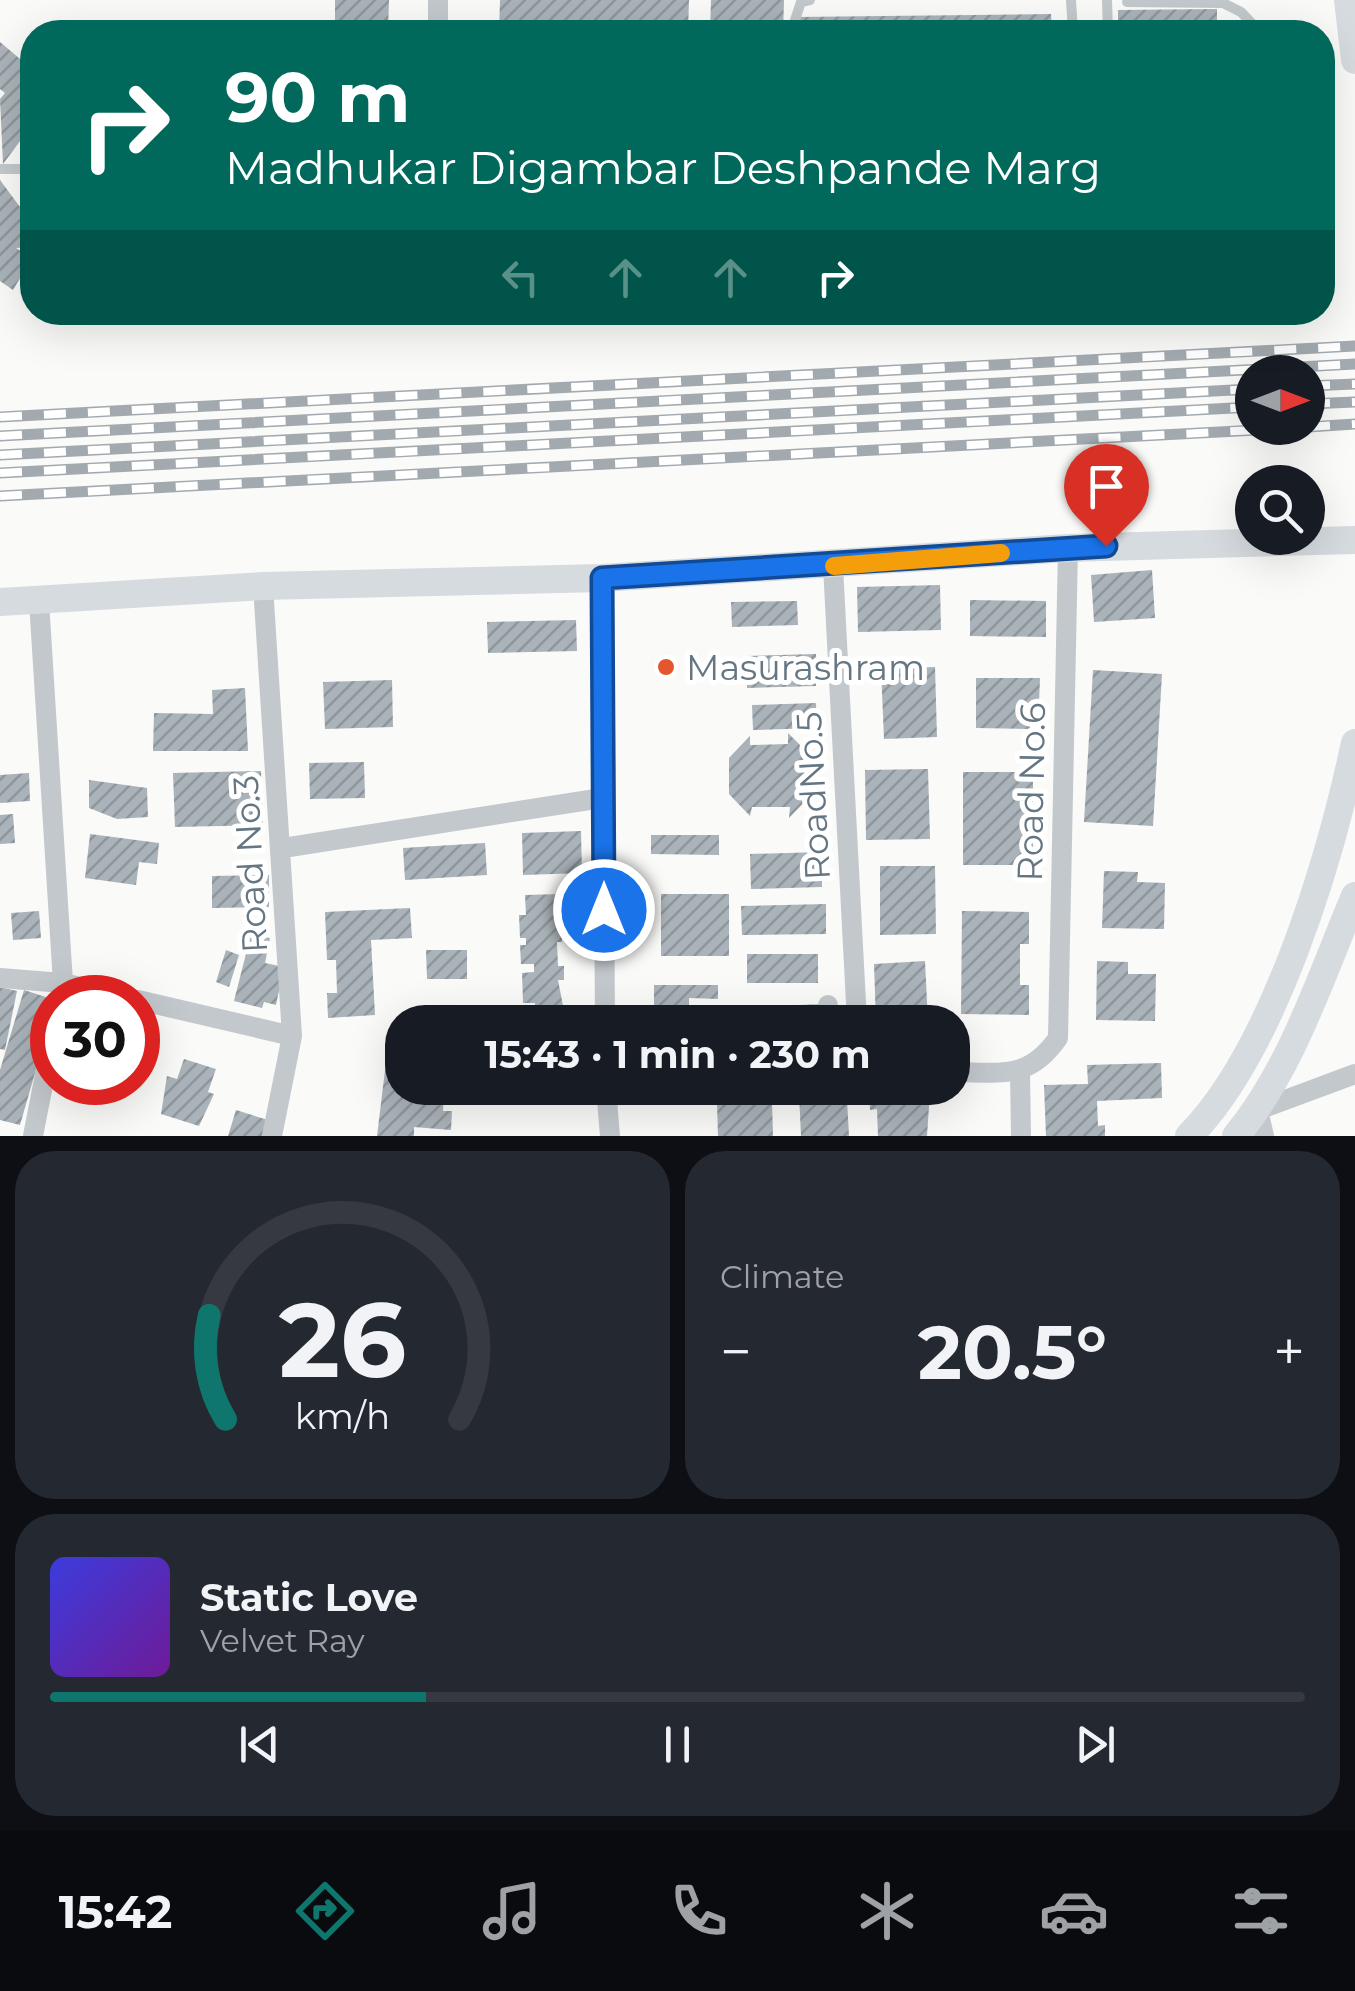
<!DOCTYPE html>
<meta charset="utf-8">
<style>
body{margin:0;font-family:Montserrat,sans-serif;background:#242831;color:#f1f3f6;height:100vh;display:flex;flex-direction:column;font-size:38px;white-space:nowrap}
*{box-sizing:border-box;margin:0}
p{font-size:32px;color:#9ea1a6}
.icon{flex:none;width:55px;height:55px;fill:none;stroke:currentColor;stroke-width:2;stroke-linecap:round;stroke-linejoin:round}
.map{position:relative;height:1136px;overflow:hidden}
.panel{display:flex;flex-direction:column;gap:15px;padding:15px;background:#0d0f14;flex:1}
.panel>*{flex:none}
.guide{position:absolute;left:20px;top:20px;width:1315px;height:305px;border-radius:40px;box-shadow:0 10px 40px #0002;background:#00695c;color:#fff;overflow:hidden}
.needle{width:65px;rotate:90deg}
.fabs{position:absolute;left:1235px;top:355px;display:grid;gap:20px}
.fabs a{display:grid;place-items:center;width:90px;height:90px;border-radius:50%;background:#171b24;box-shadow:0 10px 40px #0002;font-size:50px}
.speed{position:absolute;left:30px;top:975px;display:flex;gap:20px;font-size:50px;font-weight:700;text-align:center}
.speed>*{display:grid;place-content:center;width:130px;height:130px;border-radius:50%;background:#171b24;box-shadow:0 10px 40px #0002;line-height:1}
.speed .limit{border:15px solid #d22;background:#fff;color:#111}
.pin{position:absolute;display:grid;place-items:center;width:85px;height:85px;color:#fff;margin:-102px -42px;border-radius:50% 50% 50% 0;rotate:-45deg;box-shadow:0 0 10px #0007}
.pin .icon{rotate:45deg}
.me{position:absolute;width:110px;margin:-55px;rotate:0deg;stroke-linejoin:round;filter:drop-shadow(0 0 8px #0008)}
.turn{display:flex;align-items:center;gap:35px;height:210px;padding:0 40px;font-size:45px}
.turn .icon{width:130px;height:130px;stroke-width:2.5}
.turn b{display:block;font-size:70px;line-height:85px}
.lanes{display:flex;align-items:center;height:95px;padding:0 40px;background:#0003;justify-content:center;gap:50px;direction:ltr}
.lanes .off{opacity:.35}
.big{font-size:75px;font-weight:700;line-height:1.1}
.panel .card{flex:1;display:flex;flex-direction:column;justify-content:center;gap:15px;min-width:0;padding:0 35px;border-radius:40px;background:#242831}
.panel .dial{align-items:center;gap:0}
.dial svg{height:260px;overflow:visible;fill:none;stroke:#363941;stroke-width:7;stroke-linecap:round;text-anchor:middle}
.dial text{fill:#f1f3f6;stroke:none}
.song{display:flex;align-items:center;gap:30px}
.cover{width:120px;height:120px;border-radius:15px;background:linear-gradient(135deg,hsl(240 70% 55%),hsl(280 70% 35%))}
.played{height:10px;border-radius:5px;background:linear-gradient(90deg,#0f766e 30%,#363941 30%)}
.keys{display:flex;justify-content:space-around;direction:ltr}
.heat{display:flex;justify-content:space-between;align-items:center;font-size:55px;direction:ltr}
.panel .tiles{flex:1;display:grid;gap:15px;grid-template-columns:1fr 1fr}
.card:last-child{grid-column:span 2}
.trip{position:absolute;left:385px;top:1005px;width:585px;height:100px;border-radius:40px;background:#171b24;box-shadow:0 10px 40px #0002;font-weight:700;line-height:100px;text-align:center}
.tab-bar{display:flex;height:160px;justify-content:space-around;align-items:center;background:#090b0e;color:#9ea1a6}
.tab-bar .icon{width:70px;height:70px}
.tab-bar .current{color:#0f766e}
.tab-bar b{font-size:45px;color:#f1f3f6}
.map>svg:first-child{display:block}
</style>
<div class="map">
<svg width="1355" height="1136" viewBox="0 0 1355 1136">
<defs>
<pattern id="building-hatch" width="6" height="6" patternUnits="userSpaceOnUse" patternTransform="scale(2.5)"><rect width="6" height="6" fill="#aab3b9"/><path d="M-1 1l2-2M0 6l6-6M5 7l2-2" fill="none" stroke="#8e969c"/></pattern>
</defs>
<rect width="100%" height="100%" fill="#fafaf8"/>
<path fill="url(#building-hatch)" d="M335 0H389L388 32H335Z
M500 0H689L688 32H499Z
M711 0H784L783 32H710Z
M1217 9V22L1242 21V32H1118V10Z
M1051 14 1052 32H797V17Z
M0 42 26 64 32 56V125L3 164 0 99 5 93 0 89Z
M0 180 20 207 32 206V247L16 248 32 258 13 290 0 281Z
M1152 570 1155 618 1094 622 1091 575Z
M940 585 941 630 858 632 857 587Z
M970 600 1046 601V637L970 636Z
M797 601 798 625 732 627 731 602Z
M576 620 577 651 488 653 487 622Z
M816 654V686L747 688V656Z
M935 667 937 737 884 739 881 669Z
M1093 670 1162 674 1153 826 1084 822Z
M976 678H1040L1039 703H1030V729L976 728Z
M392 680 393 727 325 729 323 682Z
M245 688 248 751H153L154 713 213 714 212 690Z
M816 703 817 728 753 730 752 705Z
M788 733 813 758 817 775 813 793 789 818 790 807H752L750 816 729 794V758L750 736V745L788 744Z
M364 762 365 798 310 799 309 763Z
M928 769 930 839 866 840 865 770Z
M261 771 263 825 175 827 173 773Z
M963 772H1033V802H1025V837H1033V865H963Z
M29 773 30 801 0 803V775Z
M89 780 147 788 148 817 117 819 89 808Z
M13 814 15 843 0 844V815Z
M581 831 582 873 523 875 522 833Z
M90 834 159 843 157 864 139 862 136 885 85 878Z
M651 835H719V855L651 854Z
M485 843 487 875 405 880 403 848Z
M822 852V887L751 889 750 854Z
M880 866H935L936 934 880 935Z
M1104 871 1138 872 1137 882 1165 883 1164 929 1102 928Z
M269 875V907L212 908V876Z
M561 894 562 942H557L558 966H564V980H558L566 1021 524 1022 523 1010H535V1003H523L522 973 534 972V964H521L520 945H526V938H520L519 915H526L525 895Z
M661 894H729V956H661Z
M826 904V934L742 935 741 906Z
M410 908 412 938 371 940 375 1015 328 1018 327 993H337L336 960H327L325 912Z
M39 911 41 938 13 940 11 913Z
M962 911 1029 912V944H1020V985H1029V1015L961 1014Z
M251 934 270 938 265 963 284 967 276 1005 264 1002 262 1008 234 1001Z
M226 950 239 955 229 987 216 982Z
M426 950H467V979H427Z
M747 954H818V983H747Z
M925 961 928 1022H876L874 964Z
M1097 961 1128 962V974H1156L1155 1021 1096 1020Z
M654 985H718V999L689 998V1007H678L677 1013 723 1014V1022H654Z
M0 987 17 991 5 1050 0 1049Z
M24 990 52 999V1014L20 1125 0 1120V1070Z
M823 1004 824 1022H750V1007Z
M184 1059 216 1069 208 1092 214 1094 199 1126 161 1114 167 1076 177 1079Z
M386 1062 402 1063V1088H444L443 1111H452L451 1130 414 1127V1136H377Z
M1161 1063 1162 1098 1097 1101 1098 1126 1105 1125V1136H1046L1044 1085 1088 1084 1087 1065Z
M832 1091 833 1100 847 1099 849 1136H801L799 1093Z
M930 1091 927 1136H878L877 1109 870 1110 869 1093Z
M772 1101 773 1136H718L717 1103Z
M236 1110 268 1120 263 1136H228Z"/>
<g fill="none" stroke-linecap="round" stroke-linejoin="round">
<path stroke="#c3c8cc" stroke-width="10" d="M1071 0 1073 32
M1107 0 1108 32
M1127 2 1223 3 1241 12 1260 32H1312
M791 32 801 2 810 0
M0 169H32"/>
<path stroke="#c3c8cc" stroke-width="20" d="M438 0V32
M833 566 857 1022
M602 578 605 1022
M263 586 292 1036 272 1136
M39 601 63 983 61 998
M283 848 602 798
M0 978 63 983 127 998
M138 1000 292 1036
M828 1005V1022
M952 1072C1000 1072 1028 1081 1058 1038L1068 548
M1020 1072 1021 1136
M606 1088 610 1136
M33 1136 52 1039
M1264 1136 1258 1110 1355 1074"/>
<path stroke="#d6dbdf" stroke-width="28" d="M1348 0 1355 60
M0 602 263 586 602 578 1068 548 1355 540
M1189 1136C1274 1050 1330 860 1355 743
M1236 1136C1292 1068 1321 976 1355 896"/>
<g stroke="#a2aab0" stroke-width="11">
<path id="rail" d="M1308 386 1355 384
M1308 404 1355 402
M0 417 1355 346
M1308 427 1355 424
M0 436 1355 364
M0 455 1252 389
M0 473 1252 407
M0 496 1294 428"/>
</g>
<use href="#rail" stroke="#fff" stroke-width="8" stroke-dasharray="22" stroke-linecap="butt"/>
</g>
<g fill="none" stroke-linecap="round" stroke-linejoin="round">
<g stroke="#114b97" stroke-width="25">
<path id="route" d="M604 910 602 578 1106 546"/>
</g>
<use href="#route" stroke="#1a73e8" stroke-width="18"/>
<path stroke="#f59e0b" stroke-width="18" d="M834 566 1001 553"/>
</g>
<circle fill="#e4572e" stroke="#fff" stroke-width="4" cx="666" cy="667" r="10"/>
<g text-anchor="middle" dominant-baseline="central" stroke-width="10" stroke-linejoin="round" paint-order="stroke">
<g font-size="35" fill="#657683" stroke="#fff" text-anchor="start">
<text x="686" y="667">Masurashram</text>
</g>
<g font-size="35" fill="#657683" stroke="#fff">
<text transform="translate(1031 792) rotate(-89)">Road No.6</text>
<text transform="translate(813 796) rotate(-93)">RoadNo.5</text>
<text transform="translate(250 864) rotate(-93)">Road No.3</text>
</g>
</g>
</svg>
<div class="fabs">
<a><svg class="needle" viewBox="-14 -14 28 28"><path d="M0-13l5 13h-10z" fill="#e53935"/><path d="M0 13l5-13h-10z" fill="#9ea1a6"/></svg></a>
<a><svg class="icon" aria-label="search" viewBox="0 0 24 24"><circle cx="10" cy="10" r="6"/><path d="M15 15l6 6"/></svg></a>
</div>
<div class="speed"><div class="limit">30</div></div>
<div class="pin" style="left:1106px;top:546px;background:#d93025"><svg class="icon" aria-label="arrive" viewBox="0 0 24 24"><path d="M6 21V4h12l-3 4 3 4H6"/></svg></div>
<svg class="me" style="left:604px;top:910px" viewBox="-20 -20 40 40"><circle r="17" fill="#1a73e8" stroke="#fff" stroke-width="3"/><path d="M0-11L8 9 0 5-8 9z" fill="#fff"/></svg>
<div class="trip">15:43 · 1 min · 230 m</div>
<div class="guide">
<div class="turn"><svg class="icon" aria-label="right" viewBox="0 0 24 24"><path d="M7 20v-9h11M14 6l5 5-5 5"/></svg><div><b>90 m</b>Madhukar Digambar Deshpande Marg</div></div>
<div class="lanes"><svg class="icon off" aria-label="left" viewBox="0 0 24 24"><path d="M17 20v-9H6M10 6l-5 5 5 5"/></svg><svg class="icon off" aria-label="ahead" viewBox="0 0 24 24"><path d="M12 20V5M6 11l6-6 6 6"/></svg><svg class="icon off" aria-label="ahead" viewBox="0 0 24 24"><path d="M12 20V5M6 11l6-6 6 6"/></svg><svg class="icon" aria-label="right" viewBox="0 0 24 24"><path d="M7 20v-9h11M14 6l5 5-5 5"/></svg></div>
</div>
</div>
<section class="panel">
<div class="tiles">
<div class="card dial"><svg viewBox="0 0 100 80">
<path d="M14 69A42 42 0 1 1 86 69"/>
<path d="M14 69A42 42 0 0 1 9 37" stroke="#0f766e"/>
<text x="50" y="56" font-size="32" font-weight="700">26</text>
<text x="50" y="72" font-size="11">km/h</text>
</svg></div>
<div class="card"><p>Climate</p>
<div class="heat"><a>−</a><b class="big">20.5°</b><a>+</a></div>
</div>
<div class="card">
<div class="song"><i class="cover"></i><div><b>Static Love</b><p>Velvet Ray</p></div></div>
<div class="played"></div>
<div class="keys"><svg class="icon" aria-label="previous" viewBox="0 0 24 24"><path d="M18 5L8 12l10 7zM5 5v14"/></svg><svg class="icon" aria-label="pause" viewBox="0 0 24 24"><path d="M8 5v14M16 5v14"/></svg><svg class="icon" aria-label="next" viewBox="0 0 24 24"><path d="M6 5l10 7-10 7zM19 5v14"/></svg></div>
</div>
</div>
</section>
<nav class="tab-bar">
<b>15:42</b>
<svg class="icon current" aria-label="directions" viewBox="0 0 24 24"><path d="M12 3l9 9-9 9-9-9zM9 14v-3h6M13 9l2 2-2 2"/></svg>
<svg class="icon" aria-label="music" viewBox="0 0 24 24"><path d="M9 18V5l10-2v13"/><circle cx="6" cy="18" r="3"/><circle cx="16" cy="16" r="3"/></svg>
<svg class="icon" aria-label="phone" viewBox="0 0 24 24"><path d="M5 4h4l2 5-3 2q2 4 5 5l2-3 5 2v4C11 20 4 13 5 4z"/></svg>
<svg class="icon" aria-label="climate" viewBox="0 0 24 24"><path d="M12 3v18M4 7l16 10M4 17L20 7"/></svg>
<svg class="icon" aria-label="car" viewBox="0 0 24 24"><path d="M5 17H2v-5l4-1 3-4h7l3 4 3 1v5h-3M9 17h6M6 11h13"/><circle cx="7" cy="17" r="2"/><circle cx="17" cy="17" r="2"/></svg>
<svg class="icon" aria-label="filters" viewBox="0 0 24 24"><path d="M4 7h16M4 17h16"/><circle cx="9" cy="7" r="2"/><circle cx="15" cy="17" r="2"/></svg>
</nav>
